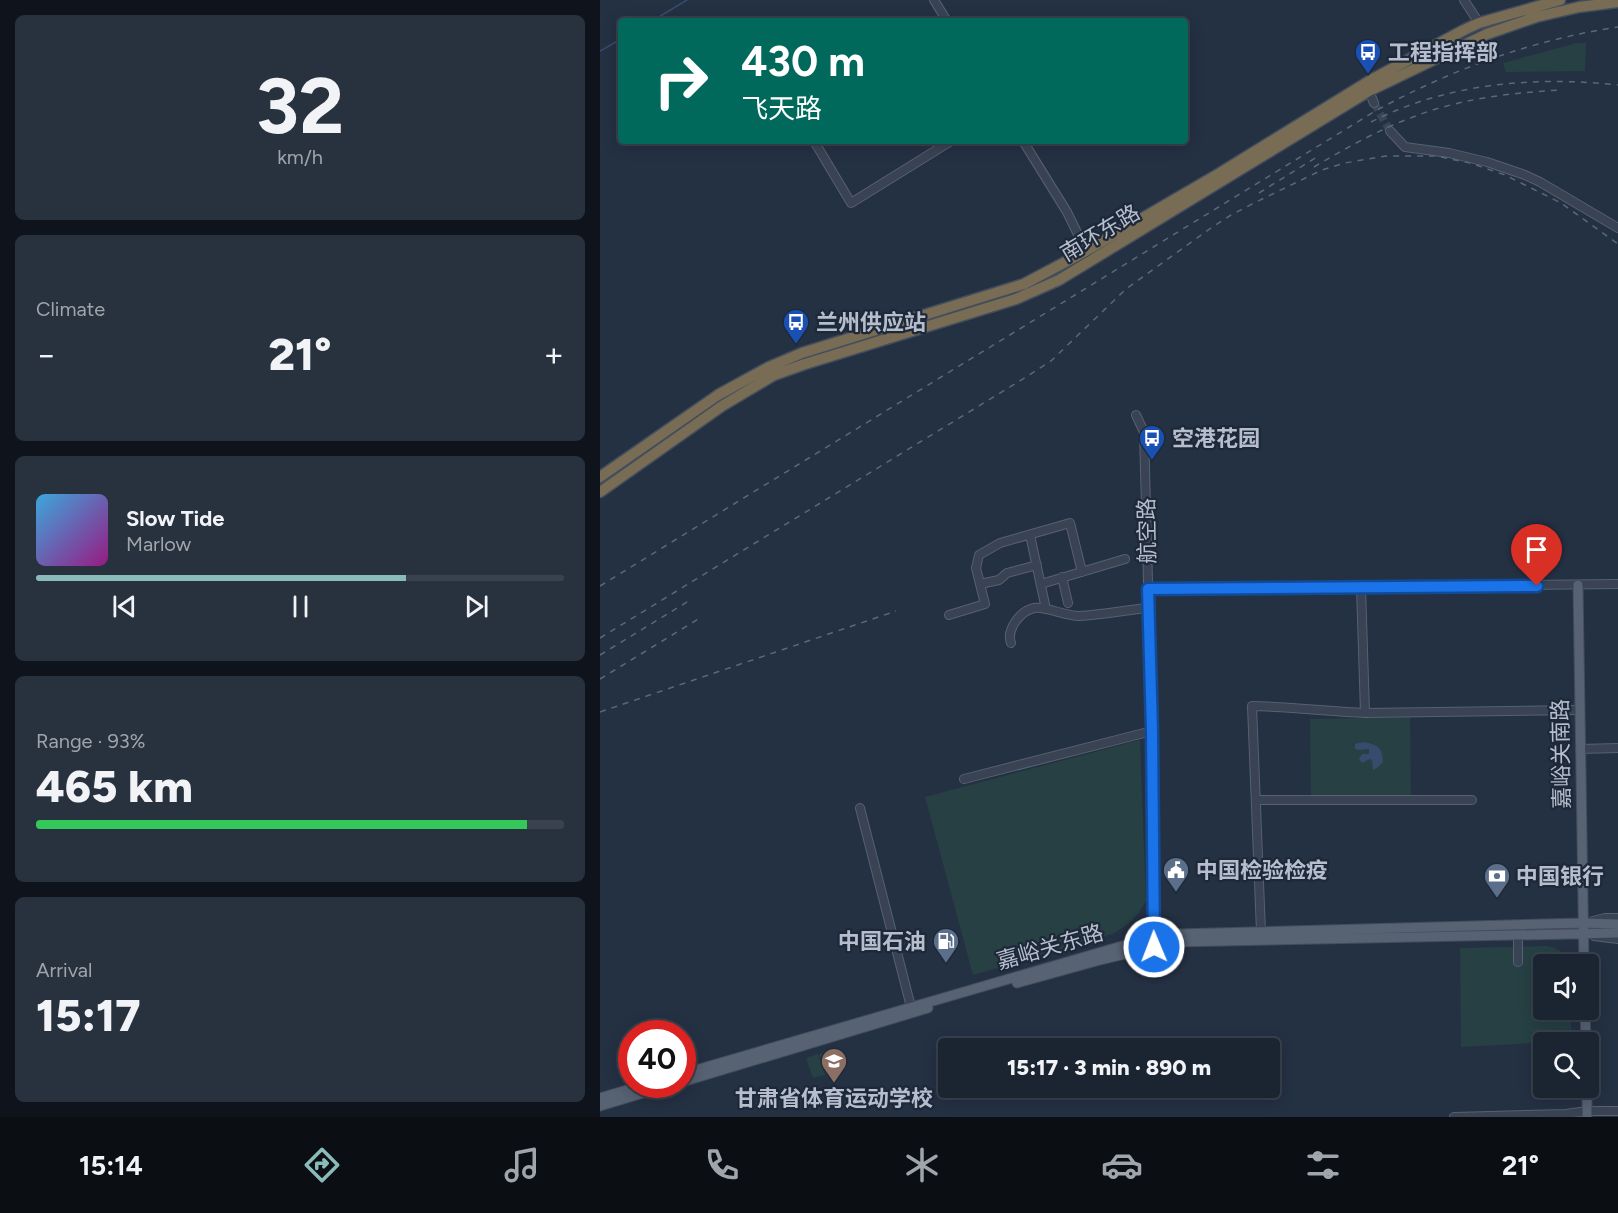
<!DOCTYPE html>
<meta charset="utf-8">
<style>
body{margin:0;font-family:Figtree,"Noto Sans SC",sans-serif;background:#28313e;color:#f1f3f6;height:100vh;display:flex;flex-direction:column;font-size:22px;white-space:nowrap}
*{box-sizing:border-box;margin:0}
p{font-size:20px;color:#a0a5ac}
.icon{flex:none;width:33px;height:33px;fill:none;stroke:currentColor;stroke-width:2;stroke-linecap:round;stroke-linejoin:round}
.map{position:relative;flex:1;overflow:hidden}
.drawer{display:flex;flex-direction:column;gap:15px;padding:15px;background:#0f141c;width:600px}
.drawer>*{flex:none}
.guide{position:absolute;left:18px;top:18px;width:570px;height:126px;border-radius:6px;box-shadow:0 3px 15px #0003,0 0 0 2px #39424d;background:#00695c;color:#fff;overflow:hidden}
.fabs{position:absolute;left:933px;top:954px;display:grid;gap:12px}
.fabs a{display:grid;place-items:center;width:66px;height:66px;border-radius:6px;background:#1b2532;box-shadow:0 3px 15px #0003,0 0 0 2px #39424d;font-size:30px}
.speed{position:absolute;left:18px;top:1020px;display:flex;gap:12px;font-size:30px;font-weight:700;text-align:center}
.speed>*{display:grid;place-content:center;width:78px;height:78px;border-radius:50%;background:#1b2532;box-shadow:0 3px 15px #0003,0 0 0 2px #39424d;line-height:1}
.speed .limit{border:9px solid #d22;background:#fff;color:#111}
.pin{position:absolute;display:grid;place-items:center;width:51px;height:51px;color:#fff;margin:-62px -26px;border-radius:50% 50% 50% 0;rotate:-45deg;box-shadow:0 0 6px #0007}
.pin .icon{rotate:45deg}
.me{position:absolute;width:66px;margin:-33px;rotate:359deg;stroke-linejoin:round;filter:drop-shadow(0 0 4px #0008)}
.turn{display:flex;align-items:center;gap:21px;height:126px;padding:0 24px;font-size:27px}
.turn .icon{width:78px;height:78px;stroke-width:2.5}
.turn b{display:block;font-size:42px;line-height:51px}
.big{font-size:45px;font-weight:800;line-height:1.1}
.drawer .widget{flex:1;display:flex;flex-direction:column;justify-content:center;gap:9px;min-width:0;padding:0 21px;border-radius:9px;background:#28313e}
.drawer .dial{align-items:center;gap:0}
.dial b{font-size:78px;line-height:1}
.song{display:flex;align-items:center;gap:18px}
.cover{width:72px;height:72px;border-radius:9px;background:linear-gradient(135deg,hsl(200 70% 55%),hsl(310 70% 35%))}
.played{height:6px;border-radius:3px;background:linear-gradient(90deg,#8bbbb9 70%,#39424d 70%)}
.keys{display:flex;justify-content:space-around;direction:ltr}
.heat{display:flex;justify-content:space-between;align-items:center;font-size:33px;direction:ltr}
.charge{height:9px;border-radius:4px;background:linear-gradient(90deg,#34c759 93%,#39424d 0)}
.trip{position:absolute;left:338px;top:1038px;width:342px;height:60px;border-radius:6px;background:#1b2532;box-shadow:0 3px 15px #0003,0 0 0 2px #39424d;font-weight:800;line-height:60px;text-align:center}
.tabs{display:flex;height:96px;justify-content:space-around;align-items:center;background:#0b0f14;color:#a0a5ac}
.tabs .icon{width:42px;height:42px}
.tabs .selected{color:#8bbbb9}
.tabs b{font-size:27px;color:#f1f3f6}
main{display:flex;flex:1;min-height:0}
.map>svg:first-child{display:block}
</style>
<main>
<section class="drawer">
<div class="widget dial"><b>32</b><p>km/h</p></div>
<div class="widget"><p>Climate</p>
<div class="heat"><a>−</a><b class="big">21°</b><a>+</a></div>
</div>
<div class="widget">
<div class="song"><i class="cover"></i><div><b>Slow Tide</b><p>Marlow</p></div></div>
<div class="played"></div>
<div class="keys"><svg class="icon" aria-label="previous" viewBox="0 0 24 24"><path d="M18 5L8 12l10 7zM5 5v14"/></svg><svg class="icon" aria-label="pause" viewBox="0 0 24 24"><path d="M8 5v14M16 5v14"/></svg><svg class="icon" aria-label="next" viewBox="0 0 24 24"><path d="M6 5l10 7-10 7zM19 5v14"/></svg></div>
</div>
<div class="widget"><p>Range · 93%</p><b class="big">465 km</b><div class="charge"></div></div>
<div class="widget"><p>Arrival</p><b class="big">15:17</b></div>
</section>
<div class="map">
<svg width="1018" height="1117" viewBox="0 0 1018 1117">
<rect width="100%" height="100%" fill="#243143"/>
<path fill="#264044" d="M977 43H986L985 71 906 72 903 63Z
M810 717 811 799 711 800 710 719Z
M540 740 546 901C536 918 529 925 512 934L373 975 325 797Z
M947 946C958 948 966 953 970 964H944V1010H971V1041L861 1047 860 948Z
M231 1050 238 1071 226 1075 219 1054Z
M218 1054 225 1075 213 1078 206 1058Z"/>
<path fill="#374b6c" d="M763 742C777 744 783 748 783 762L777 768 773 770 772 760 770 759 762 763 759 759 762 754H769V749L759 750 755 749V744Z"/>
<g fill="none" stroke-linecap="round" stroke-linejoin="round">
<path stroke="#374b6c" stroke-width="1.5" d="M52 21 87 0
M0 51 21 39"/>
<path stroke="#3a4658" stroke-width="8" stroke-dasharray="8 4" stroke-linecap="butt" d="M774 103 790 131"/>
<g stroke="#576170" stroke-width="10">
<path id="minor" d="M334 0 347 21
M864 0 879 23
M769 91 774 103
M790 131 805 147 849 153 887 162 925 175 940 182 1018 228
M214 141 251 203 351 141
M423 141 467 212 488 255
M536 415 544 432 552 731 553 942
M430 535 446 609
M462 577 468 603
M380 584 399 580 407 573 437 565
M441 584 525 559
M761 587 765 713 979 710
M548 589 1018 584
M349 615 385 604 376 568 379 555 400 543 470 523 482 572
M411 643C406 630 420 611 434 608 445 606 465 616 479 616 502 615 526 610 548 608
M980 749 1018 748
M364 779 552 731
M656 800H872
M260 808 311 1007
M993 921 1005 918H1018
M661 932 652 706C690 707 727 711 765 713
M994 936 1018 939
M918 962V936
M854 1117 966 1114 987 1111H1018"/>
</g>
<g stroke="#424c5c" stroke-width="11">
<path id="major" d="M978 585 984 964
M417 983 500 960 575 942 1018 933
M985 1010 986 1042
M82 1074 553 937 576 934 983 923 1018 924
M82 1082 328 1008
M987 1088V1117
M0 1098 47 1084
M0 1106 73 1084"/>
</g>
<g stroke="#434e5d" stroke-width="13">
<path id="highway" d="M0 477 118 395 169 367 202 353 424 284 486 251 620 173 771 80 864 30 879 23 960 0
M0 492 122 406 174 375 205 364 416 299 459 280 769 91 887 34 936 17 979 7 1018 2"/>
</g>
<use href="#minor" stroke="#394353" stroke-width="8"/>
<use href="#major" stroke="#576273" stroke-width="9"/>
<use href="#highway" stroke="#796c55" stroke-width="10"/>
<path stroke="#5b677a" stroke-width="1.5" stroke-dasharray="6 6" stroke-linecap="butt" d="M771 122C847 83 935 76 1018 85
M714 167C746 148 778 130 813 117 859 99 909 93 959 90
M659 193 720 155
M0 586 777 110C853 69 932 40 1018 27
M0 638 418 382 451 361 526 289 611 228 631 215 654 203 722 170 745 163 786 156H836L870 163 905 175 961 203 1018 244
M0 655 92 599
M0 679 100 618
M0 712 296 611"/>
</g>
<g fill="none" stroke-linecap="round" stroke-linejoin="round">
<g stroke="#114b97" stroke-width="15">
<path id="route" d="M554 947 552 731 548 589 937 586"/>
</g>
<use href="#route" stroke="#1a73e8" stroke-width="10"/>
</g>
<defs>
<g id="bus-pin" transform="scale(1.35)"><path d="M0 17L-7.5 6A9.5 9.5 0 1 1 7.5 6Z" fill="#1a4fb4" stroke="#1d2838"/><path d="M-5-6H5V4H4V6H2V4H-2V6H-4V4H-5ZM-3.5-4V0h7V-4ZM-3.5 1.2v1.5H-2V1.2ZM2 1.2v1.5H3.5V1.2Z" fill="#fff"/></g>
<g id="civic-pin" transform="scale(1.35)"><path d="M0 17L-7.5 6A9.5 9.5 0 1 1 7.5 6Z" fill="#5c6f8a" stroke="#1d2838"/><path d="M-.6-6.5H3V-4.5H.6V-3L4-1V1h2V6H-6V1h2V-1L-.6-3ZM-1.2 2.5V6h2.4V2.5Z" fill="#fff"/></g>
<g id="bank-pin" transform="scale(1.35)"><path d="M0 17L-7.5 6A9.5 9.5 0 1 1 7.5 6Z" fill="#5c6f8a" stroke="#1d2838"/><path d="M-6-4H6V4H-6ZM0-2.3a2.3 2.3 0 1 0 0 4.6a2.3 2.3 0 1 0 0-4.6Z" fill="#fff"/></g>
<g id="fuel-pin" transform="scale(1.35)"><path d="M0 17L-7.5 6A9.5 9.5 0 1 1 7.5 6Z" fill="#5c6f8a" stroke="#1d2838"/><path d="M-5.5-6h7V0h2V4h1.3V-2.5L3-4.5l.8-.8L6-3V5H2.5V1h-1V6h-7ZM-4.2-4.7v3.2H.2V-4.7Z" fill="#fff"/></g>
<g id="university-pin" transform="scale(1.35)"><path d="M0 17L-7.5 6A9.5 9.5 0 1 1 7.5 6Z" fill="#8d6e63" stroke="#1d2838"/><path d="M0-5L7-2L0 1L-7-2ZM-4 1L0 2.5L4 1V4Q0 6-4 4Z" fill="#fff"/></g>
</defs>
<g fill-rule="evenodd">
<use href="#bus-pin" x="768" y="52"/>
<use href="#bus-pin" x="196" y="322"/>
<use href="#bus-pin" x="552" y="438"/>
<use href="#civic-pin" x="576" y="870"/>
<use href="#bank-pin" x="897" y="876"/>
<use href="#fuel-pin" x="346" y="941"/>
<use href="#university-pin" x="234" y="1061"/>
</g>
<g text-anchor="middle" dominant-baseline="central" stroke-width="4.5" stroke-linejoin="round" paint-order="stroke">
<g font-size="22" font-weight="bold" fill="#b6becd" stroke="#1d2838" text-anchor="start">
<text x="788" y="52">工程指挥部</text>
<text x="216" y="322">兰州供应站</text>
<text x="572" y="438">空港花园</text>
<text x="596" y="870">中国检验检疫</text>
<text x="916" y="876">中国银行</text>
<text x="326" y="941" text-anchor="end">中国石油</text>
<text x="234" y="1098" text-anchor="middle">甘肃省体育运动学校</text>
</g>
<g font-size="22" fill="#b6becd" stroke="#1d2838">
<text transform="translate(500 233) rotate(-31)">南环东路</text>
<text transform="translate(547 531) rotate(-91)">航空路</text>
<text transform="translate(961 754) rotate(-91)">嘉峪关南路</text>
<text transform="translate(450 947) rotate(-16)">嘉峪关东路</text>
</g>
</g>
</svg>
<div class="fabs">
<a><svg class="icon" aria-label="sound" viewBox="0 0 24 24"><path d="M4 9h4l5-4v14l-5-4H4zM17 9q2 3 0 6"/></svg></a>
<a><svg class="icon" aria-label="search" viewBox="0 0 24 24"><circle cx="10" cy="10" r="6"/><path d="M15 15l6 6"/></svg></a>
</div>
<div class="speed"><div class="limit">40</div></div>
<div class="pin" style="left:937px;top:586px;background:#d93025"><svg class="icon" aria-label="arrive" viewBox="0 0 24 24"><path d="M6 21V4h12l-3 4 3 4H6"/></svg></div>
<svg class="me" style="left:554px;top:947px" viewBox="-20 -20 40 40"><circle r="17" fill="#1a73e8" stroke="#fff" stroke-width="3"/><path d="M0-11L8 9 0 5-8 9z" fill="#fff"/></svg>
<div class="trip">15:17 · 3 min · 890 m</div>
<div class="guide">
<div class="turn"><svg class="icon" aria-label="right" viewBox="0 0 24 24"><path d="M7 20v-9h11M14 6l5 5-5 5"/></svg><div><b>430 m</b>飞天路</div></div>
</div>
</div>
</main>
<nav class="tabs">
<b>15:14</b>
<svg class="icon selected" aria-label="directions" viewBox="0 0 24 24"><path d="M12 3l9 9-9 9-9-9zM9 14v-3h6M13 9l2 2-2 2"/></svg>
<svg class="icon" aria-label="music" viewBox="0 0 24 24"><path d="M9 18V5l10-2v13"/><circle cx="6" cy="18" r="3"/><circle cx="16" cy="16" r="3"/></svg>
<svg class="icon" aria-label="phone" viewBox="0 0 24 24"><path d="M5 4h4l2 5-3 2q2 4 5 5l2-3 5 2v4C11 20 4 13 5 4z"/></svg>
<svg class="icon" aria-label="climate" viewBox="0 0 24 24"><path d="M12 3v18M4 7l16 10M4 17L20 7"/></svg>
<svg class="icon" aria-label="car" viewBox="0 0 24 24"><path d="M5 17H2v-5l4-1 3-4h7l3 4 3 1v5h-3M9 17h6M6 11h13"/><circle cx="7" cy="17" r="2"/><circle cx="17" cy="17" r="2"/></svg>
<svg class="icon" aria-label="filters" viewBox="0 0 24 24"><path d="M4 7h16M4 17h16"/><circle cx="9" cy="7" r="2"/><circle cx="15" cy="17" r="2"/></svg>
<b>21°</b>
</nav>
